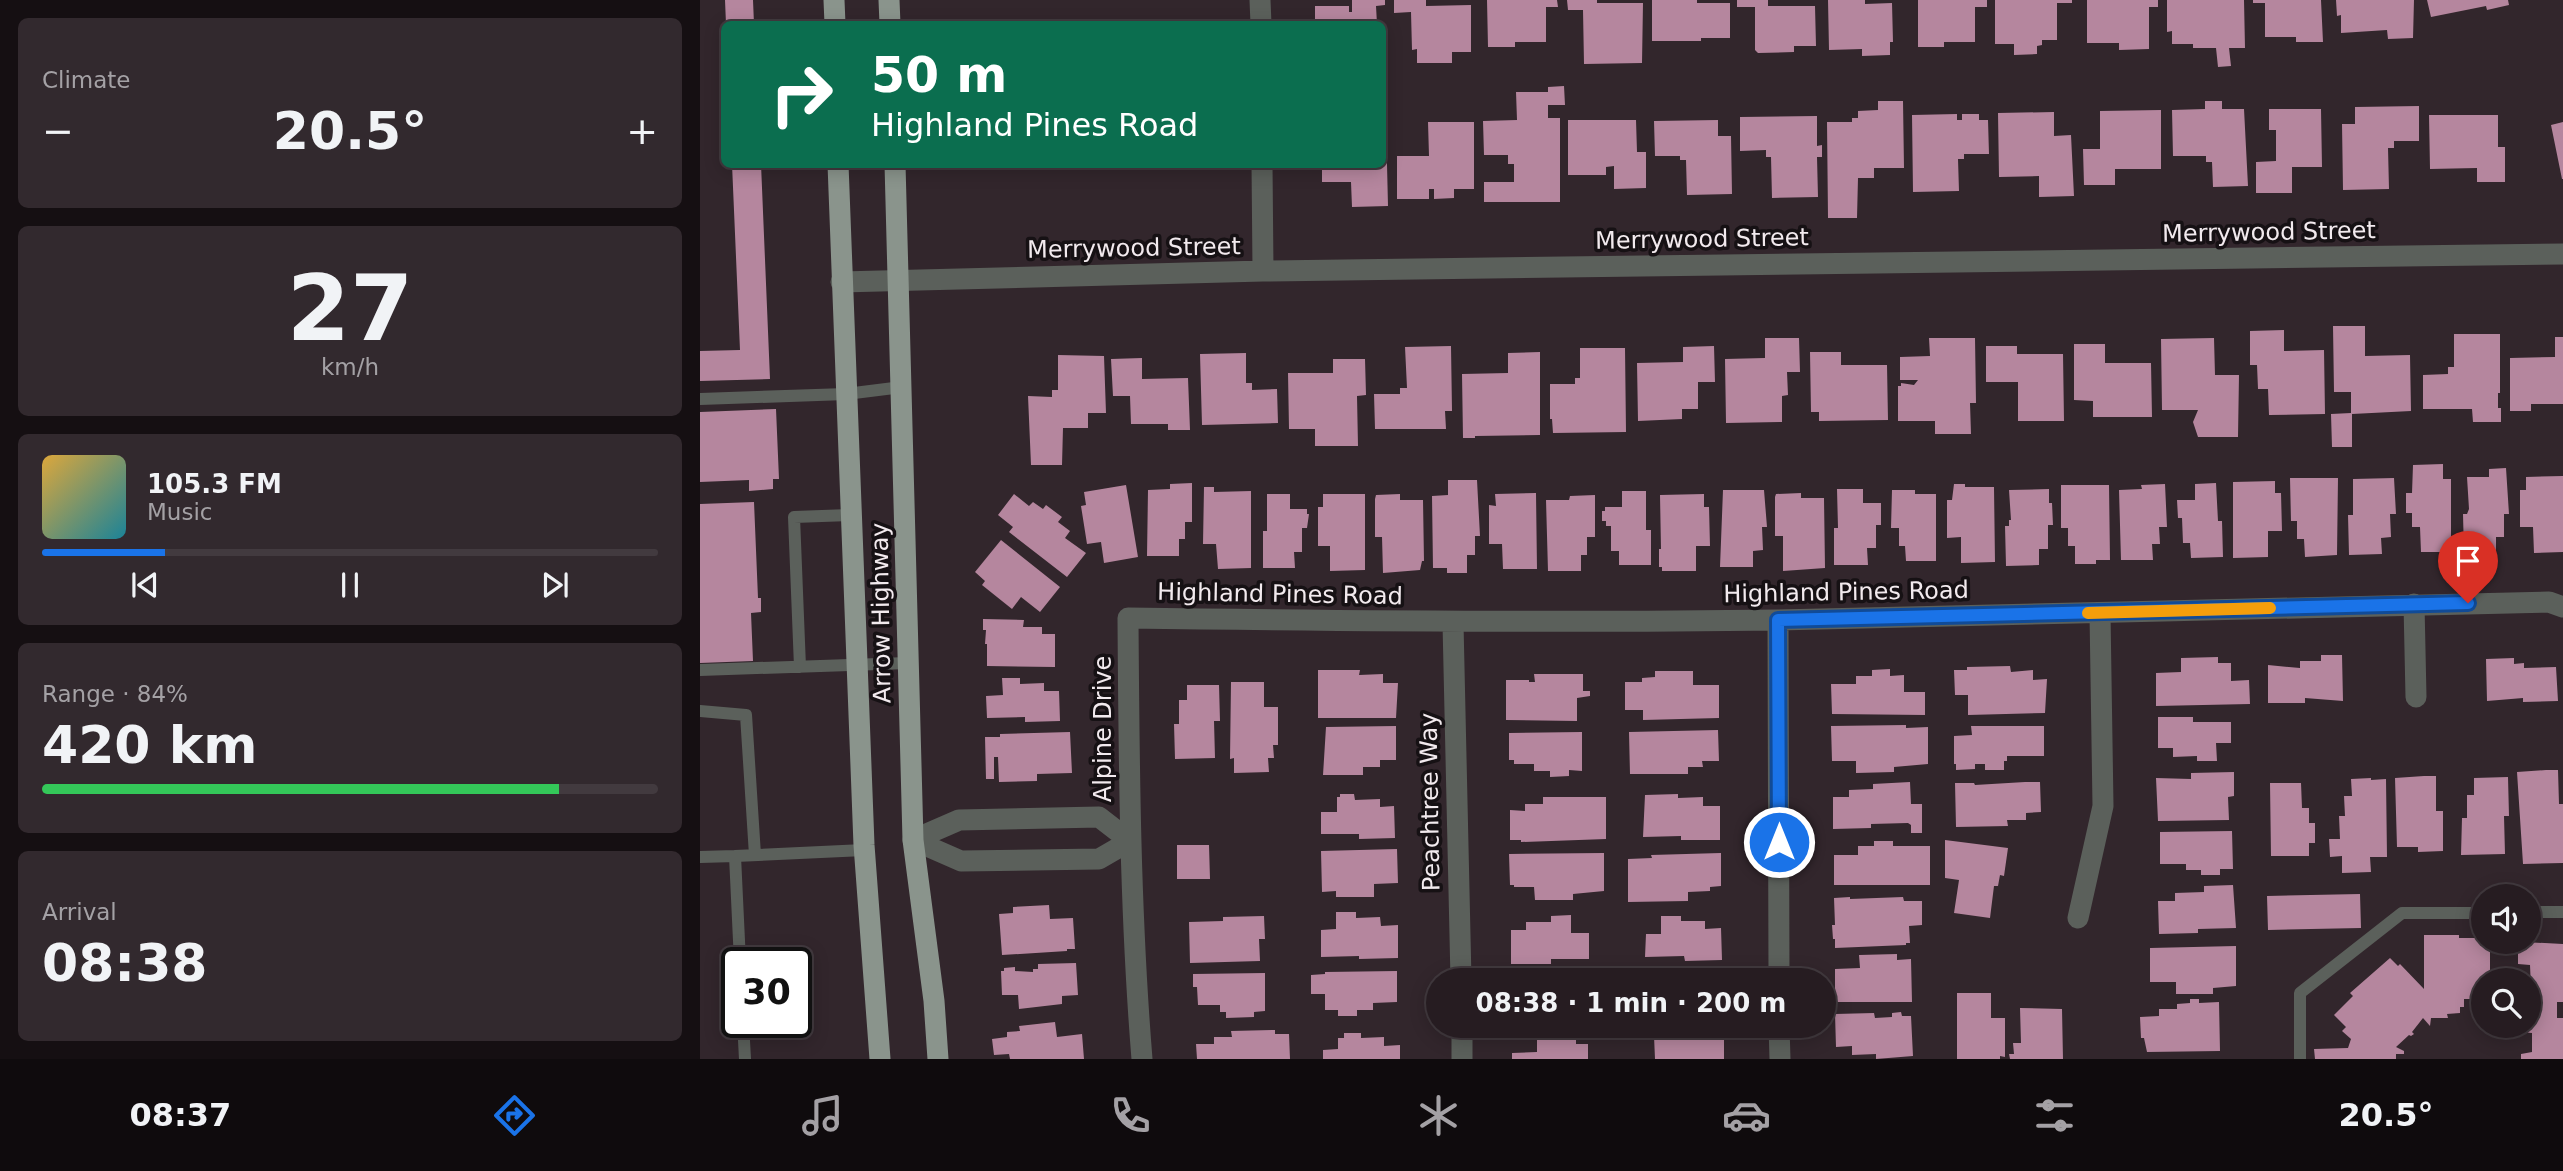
<!DOCTYPE html>
<meta charset="utf-8">
<style>
body{margin:0;font-family:"DejaVu Sans",sans-serif;background:#32292e;color:#f1f3f6;height:100vh;display:flex;flex-direction:column;font-size:26px;white-space:nowrap}
*{box-sizing:border-box;margin:0}
p{font-size:23px;color:#a4a1a5}
.icon{flex:none;width:38px;height:38px;fill:none;stroke:currentColor;stroke-width:2;stroke-linecap:round;stroke-linejoin:round}
.map{position:relative;flex:1;overflow:hidden}
.panel{display:flex;flex-direction:column;gap:18px;padding:18px;background:#150f12;width:700px}
.panel>*{flex:none}
.guide{position:absolute;left:21px;top:21px;width:665px;height:147px;border-radius:10px;box-shadow:0 4px 18px #0003,0 0 0 2px #423a3f;background:#0b6e4f;color:#fff;overflow:hidden}
.tools{position:absolute;left:1771px;top:884px;display:grid;gap:14px}
.tools a{display:grid;place-items:center;width:70px;height:70px;border-radius:50%;background:#261c21;box-shadow:0 4px 18px #0003,0 0 0 2px #423a3f;font-size:35px}
.speed{position:absolute;left:21px;top:947px;display:flex;gap:14px;font-size:35px;font-weight:700;text-align:center}
.speed>*{display:grid;place-content:center;width:91px;height:91px;border-radius:50%;background:#261c21;box-shadow:0 4px 18px #0003,0 0 0 2px #423a3f;line-height:1}
.speed .limit{border:4px solid #111;border-radius:10px;background:#fff;color:#111}
.pin{position:absolute;display:grid;place-items:center;width:60px;height:60px;color:#fff;margin:-72px -30px;border-radius:50% 50% 50% 0;rotate:-45deg;box-shadow:0 0 7px #0007}
.pin .icon{rotate:45deg}
.me{position:absolute;width:77px;margin:-38px;rotate:0deg;stroke-linejoin:round;filter:drop-shadow(0 0 5px #0008)}
.turn{display:flex;align-items:center;gap:24px;height:147px;padding:0 35px;font-size:32px}
.turn .icon{width:91px;height:91px;stroke-width:2.5}
.turn b{display:block;font-size:49px;line-height:60px}
.big{font-size:52px;font-weight:700;line-height:1.1}
.panel .widget{flex:1;display:flex;flex-direction:column;justify-content:center;gap:10px;min-width:0;padding:0 24px;border-radius:10px;background:#32292e}
.panel .dial{align-items:center;gap:0}
.dial b{font-size:91px;line-height:1}
.song{display:flex;align-items:center;gap:21px}
.cover{width:84px;height:84px;border-radius:10px;background:linear-gradient(135deg,hsl(40 70% 55%),hsl(190 70% 35%))}
.played{height:7px;border-radius:4px;background:linear-gradient(90deg,#1a73e8 20%,#423a3f 20%)}
.keys{display:flex;justify-content:space-around;direction:ltr}
.heat{display:flex;justify-content:space-between;align-items:center;font-size:38px;direction:ltr}
.charge{height:10px;border-radius:5px;background:linear-gradient(90deg,#34c759 84%,#423a3f 0)}
.trip{position:absolute;left:726px;top:968px;width:410px;height:70px;border-radius:35px;background:#261c21;box-shadow:0 4px 18px #0003,0 0 0 2px #423a3f;font-weight:700;line-height:70px;text-align:center}
.tab-bar{display:flex;height:112px;justify-content:space-around;align-items:center;background:#0f0b0d;color:#a4a1a5}
.tab-bar .icon{width:49px;height:49px}
.tab-bar .selected{color:#1a73e8}
.tab-bar b{font-size:32px;color:#f1f3f6}
main{display:flex;flex:1;min-height:0}
.map>svg:first-child{display:block}
</style>
<main>
<section class="panel">
<div class="widget"><p>Climate</p>
<div class="heat"><a>−</a><b class="big">20.5°</b><a>+</a></div>
</div>
<div class="widget dial"><b>27</b><p>km/h</p></div>
<div class="widget">
<div class="song"><i class="cover"></i><div><b>105.3 FM</b><p>Music</p></div></div>
<div class="played"></div>
<div class="keys"><svg class="icon" aria-label="previous" viewBox="0 0 24 24"><path d="M18 5L8 12l10 7zM5 5v14"/></svg><svg class="icon" aria-label="pause" viewBox="0 0 24 24"><path d="M8 5v14M16 5v14"/></svg><svg class="icon" aria-label="next" viewBox="0 0 24 24"><path d="M6 5l10 7-10 7zM19 5v14"/></svg></div>
</div>
<div class="widget"><p>Range · 84%</p><b class="big">420 km</b><div class="charge"></div></div>
<div class="widget"><p>Arrival</p><b class="big">08:38</b></div>
</section>
<div class="map">
<svg width="1863" height="1059" viewBox="0 0 1863 1059">
<rect width="100%" height="100%" fill="#32262c"/>
<path fill="#b5869e" d="M25 0H53L54 24H26Z
M652 0H685V5L676 6 677 24H615V6H649V12H652Z
M694 0H726V6L771 5V52H752V63H717V49L712 50 711 12 694 13Z
M787 0H857L858 7H846V42H815V47H788Z
M867 0H897V3H943L942 63 884 64 883 10H868Z
M952 0H997V3H1030V38H1001V41H952Z
M1037 0H1068V6H1115L1116 46H1094V52L1058 53 1055 50V7H1037Z
M1128 0H1165V4L1192 3 1193 42H1190V55L1162 56V49L1129 50Z
M1218 0H1287V7H1275V42H1244V47H1218Z
M1295 0H1372V3H1357V40H1342V45L1337 46V54L1314 55V44H1295Z
M1387 0H1458V7H1449V49L1419 50V43H1387Z
M1467 0H1544L1545 48H1529L1531 66 1518 67 1516 48H1493V44H1472V31L1467 32Z
M1553 0H1621L1623 42H1596V37H1565V3H1553Z
M1636 0H1714L1713 38 1688 39 1687 30 1641 33V15L1637 16Z
M1727 0H1808L1809 5 1787 10 1786 6 1731 17Z
M864 86 865 105H848V118H860V202H784V182H814V164H808V155H784L783 121 817 120 816 92H848V87Z
M1178 101H1203L1204 168H1174V178H1158L1157 218H1128L1127 122H1152V118H1158V111L1178 110Z
M1505 101H1522V109H1544L1548 186 1513 187 1512 162H1506V156H1473L1472 110 1505 109Z
M1719 106V141H1694V148H1688L1689 189 1643 190 1642 124H1655V107Z
M1569 109H1621L1622 167H1592V193H1556V162L1576 161V130H1569Z
M1461 110V169H1415V185H1384L1383 149H1400V111Z
M1354 112V136L1371 135 1374 196 1339 197V176L1299 177 1298 113Z
M1257 114V120H1262V114H1279V120H1288L1289 154H1264V159H1258L1259 191 1213 192 1212 115Z
M1729 115H1798V147H1805V182H1777V168L1730 169Z
M1117 116V146L1122 145V157H1117L1118 197 1072 198 1071 157H1066V150L1040 151V117Z
M868 120H936L937 152H946V188L914 189V166L906 167V175H868Z
M1018 120V136H1031L1032 194 987 195 986 160H980V156H955L954 121Z
M728 122H774V189H754V198L734 199V189H729V199H697V156H729Z
M1863 122V179H1862L1851 125Z
M682 123H686L688 206 652 207 651 182H622V164H682Z
M32 164H61L70 379 0 381V351L40 350Z
M1633 326H1665V356L1710 355 1711 411 1652 414V447H1632L1631 414 1651 413V392H1634Z
M1584 330V351L1624 350 1625 414 1569 415 1568 389H1558L1557 365H1550V331Z
M1754 334H1800V393H1798V408H1801V422H1773L1772 409H1723V375L1748 374V367H1754Z
M1855 337H1863V404H1831V411H1810V358L1855 357Z
M1065 338H1099L1100 372H1087L1088 395 1082 396V422L1026 423 1025 359 1065 358Z
M1229 338H1275L1276 403H1270L1271 434H1235V421H1198V386H1201V383L1214 385 1218 380H1200V357L1230 356Z
M1514 338 1515 375H1539L1538 437H1498L1493 422 1498 410H1462L1461 339Z
M1374 344H1405V363H1451L1452 417H1393V401L1374 400Z
M751 346 752 411H745L746 429H675L674 394H700V388H707L705 347Z
M1014 346 1015 382H998V409H982V419L938 421 937 363 983 362V347Z
M1286 346H1317V354H1363L1364 421H1318V382H1286Z
M880 348H925L926 432 853 433 852 419H850V384H875V378H880Z
M840 352V435L775 436V438H763L762 374 808 373V353Z
M1110 352H1141V365H1187L1188 420 1119 421V412H1111Z
M546 353V383H552V390L577 389 578 423 502 425 500 354Z
M358 355 404 356 406 413H388V428H363L362 465H331L328 396 352 397V390H358Z
M442 358V379L488 378 490 430H468V424H431L430 396H413L411 359Z
M633 359H665L666 395 657 396 658 446H615V429H589L588 373H633Z
M76 409 79 479H73V489L49 491V480L0 482V412Z
M1743 464V479H1751V552H1721L1720 527H1712V513H1706V493H1712L1713 465Z
M1806 468 1809 514H1804V537H1796V554H1764L1763 514H1767L1769 509 1767 477H1789V469Z
M1863 476V552L1834 553 1833 527H1820V490H1826V477Z
M1590 478H1638L1637 555 1605 557 1604 539H1597V521H1591Z
M1694 478 1696 514H1690L1691 537 1681 538 1682 554 1649 555 1648 515H1653V479Z
M748 480H777L780 536H775V555H767V573H747V568H733L732 496 748 495Z
M1575 481V493H1581L1582 531H1568V557L1533 558V482Z
M492 483V522H485V539H479V556H447L448 490 470 489V484Z
M1516 483 1518 521H1522L1523 557 1491 558 1490 543H1483L1482 518H1478L1477 500H1495V484Z
M1254 484H1265V487H1294L1295 562 1261 563V537L1247 538V500H1252Z
M1465 484 1467 527H1459L1460 544H1452L1453 560H1421L1419 490 1442 489 1441 485Z
M426 485 438 557 404 563 401 542 387 544 381 506 386 505 384 492Z
M1361 485H1409L1410 560H1396V564H1375V546H1368V528H1361Z
M504 487H514V492L551 491V568L518 569 516 544H503Z
M1137 489H1163V503H1181V525H1176V548H1167L1168 565H1134V528H1138Z
M1349 489V503H1352L1353 525H1348V549H1339V565L1306 566 1305 526H1309V520H1311L1309 490Z
M1023 490H1064L1067 527H1062L1063 550 1053 551V567H1020Z
M1192 490H1215V494H1236V561H1206L1205 546H1199V528H1191Z
M922 491H946V530H951V565H919V551H911V526H906V521H902V511H905V507H922Z
M836 493 837 569H803L802 544H789V505L796 506 795 494Z
M1101 493V498H1124L1125 568 1083 571V536H1075V497L1076 494Z
M314 494 329 506 333 502 343 509 346 505 362 517 358 522 370 531 365 538 386 553 367 577 309 532 313 527 298 515Z
M567 494H590V509H607V514H609L607 528H602V552H594L595 568H563V531H567Z
M623 494H665V570L630 571V546H618V507H623Z
M700 494V500H723L724 561H722L720 570 683 573 682 537H675V499L676 495Z
M1004 494V507H1009L1010 546H996V571H962V567H959V549H961L960 495Z
M895 495V537H887V555H881V571H848L846 500H869L870 496Z
M54 502 58 598H61V612L51 613 53 661 0 663V504Z
M301 540 360 587 340 612 321 597 312 609 282 585 285 581 275 572Z
M283 619 324 620 323 627H342V634H355V667L287 666V644H285L286 630H283Z
M1621 655H1642L1643 701 1605 698V703H1568V665L1600 668V661H1621Z
M1518 657V663H1531V681L1549 680 1550 704 1456 706V673L1481 672V658Z
M1814 658V664L1824 663V668L1856 667 1858 701 1823 702V698L1787 701 1786 659Z
M1310 666 1311 672 1333 670V680L1347 679 1345 713 1268 715V695H1255L1254 670H1267V667Z
M1190 669V676L1204 675V692H1225V715L1132 714 1131 684H1156V676H1172V670Z
M618 670H660L659 675 683 674V683H698L696 718H618Z
M955 671H993V685H1019V718L943 720V710H925V682H942V678L955 677Z
M834 674H883V691H890V696L877 698V721L806 720V680H829V682H835Z
M302 678H320V684L344 683V691H359L360 721 325 722V717L287 718 286 696 303 695Z
M531 682H564V707H578V745H573L574 758H568L569 772 534 773V758L530 759Z
M487 685H519L520 721H514L515 758 475 759 474 724H479V700H487Z
M1458 717H1493V722H1531V743H1516L1517 761H1497V756L1473 757V748H1458Z
M1206 725V728L1228 727V764L1194 767V772L1156 773V761H1132L1131 726Z
M696 726V760H680V767H663V775H623L626 727Z
M1271 726H1344V756H1307V761H1304V770H1285V764H1275V769L1256 770V764H1254V736L1272 735Z
M1018 730 1019 761H1002L1003 767H988V774H930L929 732Z
M370 732 372 773 337 774V781L299 782 298 757H294V779H286L285 737H300V734Z
M882 732V771L869 770V776L850 777V771H834V764H814V760H809V733Z
M1846 770H1858L1859 804H1863V863L1823 864 1817 772Z
M1534 772V796L1528 797 1529 820 1458 821 1456 778 1491 779V773Z
M1724 776H1736V811H1743V851L1718 852V847H1697L1695 778Z
M1808 777 1809 816H1804L1805 854 1761 855 1762 818H1767V795H1774V778Z
M1671 778V780L1686 779 1687 857H1670L1671 872 1642 873V856L1630 857 1629 839H1640L1639 816H1645L1644 796H1652L1651 779Z
M1210 782 1211 804H1222V833H1211V825L1208 823 1171 824V828L1133 829V797H1149V790L1173 789V784Z
M1325 782H1340L1341 812 1326 813V820H1307L1308 826 1256 827 1255 783H1274L1275 785Z
M1570 783H1601L1602 808H1609V823H1615V843H1609V856H1571Z
M640 794H654L655 800 680 799V807L694 806 695 838 659 839V834H621V812H637V797H640Z
M978 794V798L1003 797V806H1020V840H981V836L943 837 945 795Z
M843 797H906V839L821 842V840H810V810L825 811V804H843Z
M1532 831 1533 869H1520V875H1501V870H1486V864H1460V832Z
M1245 840 1308 848 1304 876 1300 875 1298 886H1294L1290 918 1254 913 1259 880 1245 878Z
M1174 841H1193V846H1230V885H1134V855H1158V846H1174Z
M477 845H509L510 879H477Z
M697 849 698 883 674 884V897H636V891L622 892 621 851Z
M904 853V891L873 894V900H835L834 887H814V885H810L809 854Z
M1021 853V886L1010 887V891L988 892V901L928 902V859L952 858 951 855Z
M1533 885 1536 928 1498 929V933L1459 934 1458 901H1475V893L1504 892V886Z
M1660 894 1661 928 1568 930 1567 896Z
M1150 897V899L1203 897 1204 901H1222V925L1209 926 1210 943H1206V945L1135 948V939H1133L1132 925H1135L1134 898Z
M349 905 350 919 373 918 375 949H367V951L302 955 299 914 313 913V907Z
M636 912H656V918L680 917 681 926 698 925V958L659 959V956L621 957V930L636 929Z
M871 915V933H889V959H851V964H811V930H826V922H851V916Z
M564 916 565 939H559L560 961 490 963 489 922 523 921V917Z
M961 916H981V921H1005V929L1021 928 1022 960 985 961 984 956 945 957 946 934H961Z
M1724 935H1759V938H1783V942H1790V980H1783V999H1764V1007H1760V1013L1747 1014 1748 1018H1731L1730 1026 1723 1018 1712 1032 1714 1034 1711 1036 1709 1035 1696 1047 1704 1051V1054H1696V1059H1615L1614 1049 1648 1048 1651 1039 1642 1031 1646 1027 1634 1015 1653 996 1650 993 1690 958 1698 966 1700 964 1724 989Z
M1823 942 1863 944V1002H1857V1018H1863V1059H1821V1054L1832 1052V1033L1820 1032V1026H1829V988H1831L1830 965 1818 964V946H1823Z
M1536 946V986L1513 988V994H1476V982H1450V948Z
M1197 954V960L1211 959 1212 1002H1135V969L1160 968 1159 955Z
M376 963 378 995 362 996V1004L319 1009 318 995H302L301 971H304V968L315 967V971L333 972V969H338V964Z
M697 971V1002L673 1003V1010H657V1016H638V1010H625V994H611V975L625 974V972Z
M947 972H1023V980H947Z
M565 973V1011L554 1012V1017L526 1018V1012H520V1005H498L497 987H493V974Z
M894 976V980H812V977Z
M1257 993H1291V1018H1305V1057L1300 1056V1059H1257Z
M1490 999H1499V1003L1519 1002 1520 1051 1447 1052 1444 1038H1441L1440 1017 1459 1016V1009H1477V1004L1490 1003Z
M1320 1008 1362 1009 1363 1059H1310L1309 1054H1314L1313 1043H1321Z
M1201 1012 1202 1016H1211L1213 1056 1176 1059V1054L1152 1055V1046L1136 1047 1135 1014 1174 1013 1175 1018 1192 1017V1013Z
M355 1022 357 1037 382 1034 384 1059H310L309 1054 294 1055 292 1039 307 1037V1032L320 1031 319 1026Z
M575 1030V1034H589L590 1059H497L496 1044H514V1037H532L531 1031Z
M644 1033H661V1038L684 1037V1046L700 1045V1059H623V1050L638 1049V1038H644Z
M954 1036H1024V1059H955Z
M876 1038V1044H888V1059H812V1053L837 1052V1039Z"/>
<g fill="none" stroke-linecap="round" stroke-linejoin="round">
<path stroke="#5b605b" stroke-width="12" d="M0 399 146 394 202 387
M100 667 94 517 150 515
M0 670 208 663
M0 711 46 715 55 855
M0 857 35 856
M1829 912H1863
M40 962 35 856 164 850
M43 1022 45 1059
M1600 1059V993L1702 913H1783"/>
<path stroke="#5b605b" stroke-width="21" d="M560 0 561 24
M562 164 563 271
M141 282 563 271 1863 254
M1714 604 1716 697
M1078 620 1079 980
M753 623 761 980
M399 817 430 841 399 859 261 861 213 840 259 820Z
M1378 918 1403 806 1400 613
M762 1026V1059
M1079 1026 1080 1059
M442 1059C430 912 429 765 428 618 645 621 861 623 1078 620 1335 616 1592 606 1849 602L1863 607"/>
<path stroke="#8a948c" stroke-width="21" d="M134 0 135 24
M189 0 190 24
M138 164 164 845 180 1059
M195 164 213 840 234 1001 238 1059"/>
</g>
<g fill="none" stroke-linecap="round" stroke-linejoin="round">
<g stroke="#114b97" stroke-width="18">
<path id="route" d="M1079 842 1078 620 1768 603"/>
</g>
<use href="#route" stroke="#1a73e8" stroke-width="12"/>
<path stroke="#f59e0b" stroke-width="12" d="M1388 613 1570 608"/>
</g>
<g text-anchor="middle" dominant-baseline="central" stroke-width="7" stroke-linejoin="round" paint-order="stroke">
<g font-size="24" fill="#f2eaee" stroke="#161114">
<text transform="translate(1569 232) rotate(-1)">Merrywood Street</text>
<text transform="translate(1002 239) rotate(-1)">Merrywood Street</text>
<text transform="translate(434 248) rotate(-1)">Merrywood Street</text>
<text transform="translate(1146 592) rotate(-1)">Highland Pines Road</text>
<text transform="translate(580 594) rotate(1)">Highland Pines Road</text>
<text transform="translate(181 613) rotate(-91)">Arrow Highway</text>
<text transform="translate(403 729) rotate(-90)">Alpine Drive</text>
<text transform="translate(730 802) rotate(-91)">Peachtree Way</text>
</g>
</g>
</svg>
<div class="tools">
<a><svg class="icon" aria-label="sound" viewBox="0 0 24 24"><path d="M4 9h4l5-4v14l-5-4H4zM17 9q2 3 0 6"/></svg></a>
<a><svg class="icon" aria-label="search" viewBox="0 0 24 24"><circle cx="10" cy="10" r="6"/><path d="M15 15l6 6"/></svg></a>
</div>
<div class="speed"><div class="limit">30</div></div>
<div class="pin" style="left:1768px;top:603px;background:#d93025"><svg class="icon" aria-label="arrive" viewBox="0 0 24 24"><path d="M6 21V4h12l-3 4 3 4H6"/></svg></div>
<svg class="me" style="left:1079px;top:842px" viewBox="-20 -20 40 40"><circle r="17" fill="#1a73e8" stroke="#fff" stroke-width="3"/><path d="M0-11L8 9 0 5-8 9z" fill="#fff"/></svg>
<div class="trip">08:38 · 1 min · 200 m</div>
<div class="guide">
<div class="turn"><svg class="icon" aria-label="right" viewBox="0 0 24 24"><path d="M7 20v-9h11M14 6l5 5-5 5"/></svg><div><b>50 m</b>Highland Pines Road</div></div>
</div>
</div>
</main>
<nav class="tab-bar">
<b>08:37</b>
<svg class="icon selected" aria-label="directions" viewBox="0 0 24 24"><path d="M12 3l9 9-9 9-9-9zM9 14v-3h6M13 9l2 2-2 2"/></svg>
<svg class="icon" aria-label="music" viewBox="0 0 24 24"><path d="M9 18V5l10-2v13"/><circle cx="6" cy="18" r="3"/><circle cx="16" cy="16" r="3"/></svg>
<svg class="icon" aria-label="phone" viewBox="0 0 24 24"><path d="M5 4h4l2 5-3 2q2 4 5 5l2-3 5 2v4C11 20 4 13 5 4z"/></svg>
<svg class="icon" aria-label="climate" viewBox="0 0 24 24"><path d="M12 3v18M4 7l16 10M4 17L20 7"/></svg>
<svg class="icon" aria-label="car" viewBox="0 0 24 24"><path d="M5 17H2v-5l4-1 3-4h7l3 4 3 1v5h-3M9 17h6M6 11h13"/><circle cx="7" cy="17" r="2"/><circle cx="17" cy="17" r="2"/></svg>
<svg class="icon" aria-label="filters" viewBox="0 0 24 24"><path d="M4 7h16M4 17h16"/><circle cx="9" cy="7" r="2"/><circle cx="15" cy="17" r="2"/></svg>
<b>20.5°</b>
</nav>
